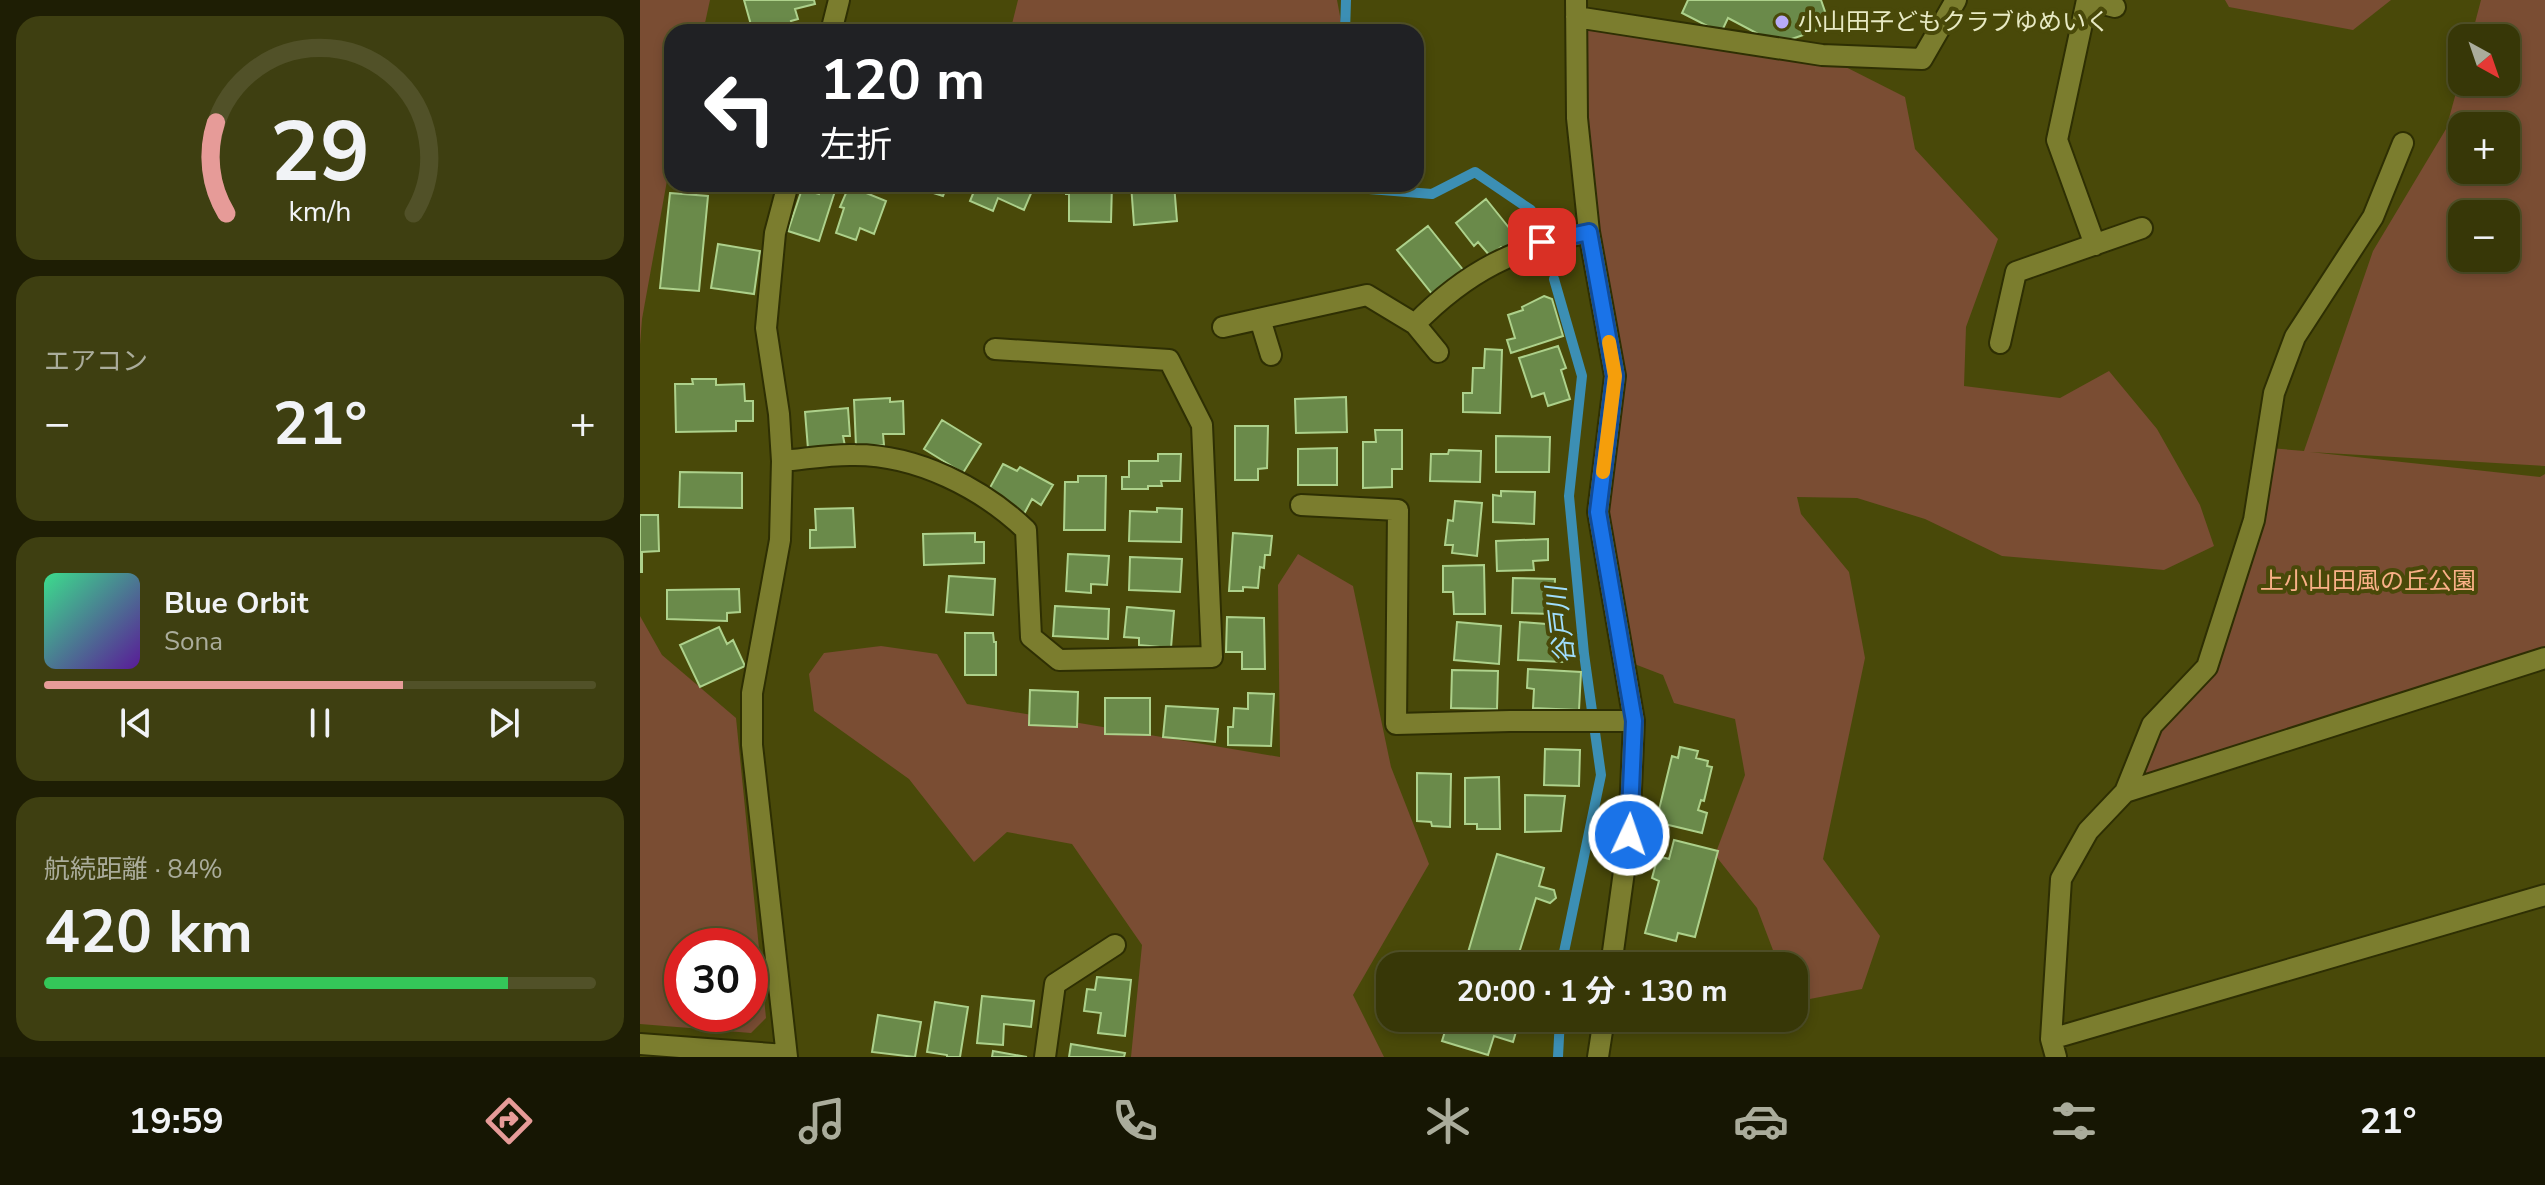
<!DOCTYPE html>
<html lang="ja">
<meta charset="utf-8">
<style>
body{margin:0;font-family:"Nunito Sans","Noto Sans JP",sans-serif;background:#3e3f11;color:#f1f3f6;height:100vh;display:flex;flex-direction:column;font-size:30px;white-space:nowrap}
*{box-sizing:border-box;margin:0}
p{font-size:26px;color:#aaac9b}
.icon{flex:none;width:44px;height:44px;fill:none;stroke:currentColor;stroke-width:2;stroke-linecap:round;stroke-linejoin:round}
.map{position:relative;flex:1;overflow:hidden}
.panel{display:flex;flex-direction:column;gap:16px;padding:16px;background:#1e1e04;width:640px}
.panel>*{flex:none}
.guide{position:absolute;left:24px;top:24px;width:760px;height:168px;border-radius:24px;box-shadow:0 4px 12px #0003,0 0 0 2px #515128;background:#202124;color:#fff;overflow:hidden}
.needle{width:52px;rotate:140deg}
.controls{position:absolute;left:1808px;top:24px;display:grid;gap:16px}
.controls a{display:grid;place-items:center;width:72px;height:72px;border-radius:16px;background:#373707;box-shadow:0 4px 12px #0003,0 0 0 2px #515128;font-size:40px}
.speed{position:absolute;left:24px;top:928px;display:flex;gap:16px;font-size:40px;font-weight:700;text-align:center}
.speed>*{display:grid;place-content:center;width:104px;height:104px;border-radius:50%;background:#373707;box-shadow:0 4px 12px #0003,0 0 0 2px #515128;line-height:1}
.speed .limit{border:12px solid #d22;background:#fff;color:#111}
.pin{position:absolute;display:grid;place-items:center;width:68px;height:68px;color:#fff;margin:-34px;border-radius:16px;box-shadow:0 4px 12px #0006}
.me{position:absolute;width:88px;margin:-44px;rotate:3deg;stroke-linejoin:round;filter:drop-shadow(0 0 6px #0008)}
.turn{display:flex;align-items:center;gap:28px;height:168px;padding:0 24px;font-size:36px}
.turn .icon{width:104px;height:104px;stroke-width:2.5}
.turn b{display:block;font-size:56px;line-height:68px}
.big{font-size:60px;font-weight:700;line-height:1.1}
.panel .widget{flex:1;display:flex;flex-direction:column;justify-content:center;gap:12px;min-width:0;padding:0 28px;border-radius:24px;background:#3e3f11}
.panel .dial{align-items:center;gap:0}
.dial svg{height:208px;overflow:visible;fill:none;stroke:#515128;stroke-width:7;stroke-linecap:round;text-anchor:middle}
.dial text{fill:#f1f3f6;stroke:none}
.song{display:flex;align-items:center;gap:24px}
.cover{width:96px;height:96px;border-radius:12px;background:linear-gradient(135deg,hsl(150 70% 55%),hsl(270 70% 35%))}
.played{height:8px;border-radius:4px;background:linear-gradient(90deg,#e69b98 65%,#515128 65%)}
.keys{display:flex;justify-content:space-around;direction:ltr}
.heat{display:flex;justify-content:space-between;align-items:center;font-size:44px;direction:ltr}
.charge{height:12px;border-radius:6px;background:linear-gradient(90deg,#34c759 84%,#515128 0)}
.trip{position:absolute;left:736px;top:952px;width:432px;height:80px;border-radius:24px;background:#373707;box-shadow:0 4px 12px #0003,0 0 0 2px #515128;font-weight:700;line-height:80px;text-align:center}
.tab-bar{display:flex;height:128px;justify-content:space-around;align-items:center;background:#161603;color:#aaac9b}
.tab-bar .icon{width:56px;height:56px}
.tab-bar .current{color:#e69b98}
.tab-bar b{font-size:36px;color:#f1f3f6}
main{display:flex;flex:1;min-height:0}
.map>svg:first-child{display:block}
</style>
<main>
<section class="panel">
<div class="widget dial"><svg viewBox="0 0 100 80">
<path d="M14 69A42 42 0 1 1 86 69"/>
<path d="M14 69A42 42 0 0 1 10 34" stroke="#e69b98"/>
<text x="50" y="56" font-size="32" font-weight="700">29</text>
<text x="50" y="72" font-size="11">km/h</text>
</svg></div>
<div class="widget"><p>エアコン</p>
<div class="heat"><a>−</a><b class="big">21°</b><a>+</a></div>
</div>
<div class="widget">
<div class="song"><i class="cover"></i><div><b>Blue Orbit</b><p>Sona</p></div></div>
<div class="played"></div>
<div class="keys"><svg class="icon" aria-label="previous" viewBox="0 0 24 24"><path d="M18 5L8 12l10 7zM5 5v14"/></svg><svg class="icon" aria-label="pause" viewBox="0 0 24 24"><path d="M8 5v14M16 5v14"/></svg><svg class="icon" aria-label="next" viewBox="0 0 24 24"><path d="M6 5l10 7-10 7zM19 5v14"/></svg></div>
</div>
<div class="widget"><p>航続距離 · 84%</p><b class="big">420 km</b><div class="charge"></div></div>
</section>
<div class="map">
<svg width="1905" height="1057" viewBox="0 0 1905 1057">
<rect width="100%" height="100%" fill="#494909"/>
<path fill="#7a4d33" fill-rule="evenodd" d="M0 0H70L63 32H32V153L2 319 0 345Z
M378 0H697L703 32H370Z
M1585 0H1751L1713 30 1589 7Z
M1841 0H1905V466L1670 452 1900 477 1905 474V654L1493 785 1519 729 1569 677 1630 448 1664 451 1733 251 1806 129 1822 71V82H1866V38H1831ZM1822 126H1866V170H1822ZM1822 214H1866V258H1822Z
M936 17 1182 55 1265 97 1275 149 1358 239 1326 327 1324 386 1420 398 1469 371 1517 429 1560 505 1574 546 1524 570 1362 556 1285 519 1217 498 1157 497 1161 514 1209 572 1225 658 1183 859 1240 936 1222 989 1154 1002V966H1139L1117 908 1075 855 1105 775 1095 719 1034 703 1023 675 984 660 958 512 975 376 949 232Z
M658 554 713 586 751 767 789 864 713 995 744 1057H491L502 945 432 844 367 832 334 862 269 779 174 711 169 674 184 653 241 646 297 654 327 704 640 757 638 585Z
M0 616 22 655 96 718 126 1018 111 1033 0 1024ZM110 946V1014H42V946Z"/>
<g fill="none" stroke-linecap="round" stroke-linejoin="round">
<path stroke="#3c8fb4" stroke-width="10" d="M705 32 706 0
M704 184V187L792 194 835 172 891 210
M914 279 942 376 929 496 944 654 961 775 924 952 923 966
M918 1057 920 1018"/>
</g>
<path fill="#6a8a4a" stroke="#add18b" stroke-width="2" d="M104 0H174L175 4 155 9 158 19 151 21 154 31 113 32Z
M1048 0H1181L1190 26 1137 44 1088 18 1081 33 1042 13Z
M182 184 196 188 179 241 148 231 162 189 179 194Z
M286 184H317L315 189 307 186 303 196 284 190Z
M337 184H395L384 210 358 198 353 211 330 201Z
M426 184H472L471 222 429 221V194H426Z
M491 184H534L537 221 494 225Z
M209 186 246 201 234 234 220 228 216 240 196 233 204 208 200 207Z
M30 193 68 196 59 291 20 288Z
M846 199 878 239 864 250 861 247 850 256 838 242 834 246 816 223Z
M788 226 824 271 793 295 757 250Z
M78 244 120 251 114 294 71 288Z
M904 296 912 299 923 336 871 353 867 340 875 338 868 315 883 310 882 307Z
M918 346 926 368 921 370 930 399 908 406 904 393 892 397 879 358Z
M845 349 862 350 860 413 823 412V393H832L833 368H844Z
M52 379H76V385L104 384 105 401H113V421H96V431L36 432 35 384H53Z
M706 397 707 432 656 433 655 399Z
M250 398V402L263 401 264 434H243L244 445 216 447 214 400Z
M208 408 210 436H203L205 446 168 449 165 412Z
M302 420 341 444 323 473 284 449Z
M595 426H628L627 468 618 469V480H595Z
M735 430H762V469H752V487L723 488V442H736Z
M856 436 910 437 909 472H856Z
M697 448V485H658V449Z
M809 450 841 451 840 482 790 481 791 454H808Z
M518 454H541L540 481H521L522 486H508V489H482V477H489V461H518Z
M363 464 377 471 380 467 413 485 401 505 392 499 384 514 347 493Z
M40 472 102 473V508L39 507Z
M438 476H466L465 530H424L425 482H438Z
M861 491 895 492 894 524 853 522V495L861 496Z
M815 501 842 503 837 556 812 553 813 545H805L808 520 813 521Z
M213 508 215 547 170 548V530H176L175 509Z
M517 508 542 509 541 542 489 541 490 511 517 512Z
M0 515H18L19 551 2 552V572H0Z
M335 533V542H344V563L284 565 283 534Z
M593 533 632 536 630 555H625L624 568 620 567 618 588 603 587V591H589Z
M908 539V560L893 561 894 570 857 571 856 541Z
M428 554 469 556 467 585 451 584V593L426 591Z
M490 557 542 559 540 592 489 590Z
M844 565 845 614H814L813 592H803V566Z
M309 576 355 579 353 615 306 612Z
M873 578 915 579 914 614 872 613Z
M99 589 100 612 87 613V621L27 619V590Z
M415 606 469 609 468 639 413 636Z
M487 607 534 611 531 648 499 645V638L484 637Z
M587 617 624 618 625 669H602V652H586Z
M817 622 861 626 859 664 814 660Z
M880 622 920 625V634H924L923 662 878 660Z
M79 627 87 644 93 640 105 666 60 687 40 645Z
M325 633H353L354 642H356V675H325Z
M888 669 941 672 939 710 893 708 894 689 887 688Z
M812 670 858 671 857 709 811 708Z
M390 690 438 692 437 727 389 725Z
M608 693 634 694 631 746 588 745V727H593L594 708 608 709Z
M465 698H510V735L465 734Z
M526 706 578 709 575 742 523 737Z
M1040 747 1058 751 1056 758 1068 761 1067 766 1072 767 1064 801 1061 800 1058 810 1067 813 1062 833 1016 822 1032 756 1038 758Z
M905 749 940 750 939 786 904 785Z
M777 773 811 774 810 827 792 826 791 822 777 821Z
M859 777 860 829H837V824H825V778Z
M885 795 925 796 921 831 885 832Z
M1034 840 1078 851 1055 937 1038 933 1036 941 1005 933 1019 881 1012 878 1018 856 1029 859Z
M857 854 904 868 899 886 914 890 916 898 910 903 896 898 875 966H824Z
M457 977 491 980 485 1036 458 1033 461 1013 444 1011 447 989 455 990Z
M342 996 394 1001 391 1027 364 1024 363 1045 337 1043Z
M295 1002 328 1007 320 1057H307V1055L287 1052Z
M238 1015 281 1022 275 1057 232 1052Z
M809 1018H880L873 1042 854 1036 848 1055 802 1041Z
M431 1044 485 1053 484 1057H429Z
M353 1051 387 1057H352Z"/>
<g fill="none" stroke-linecap="round" stroke-linejoin="round">
<g stroke="#2e2f03" stroke-width="24">
<path id="minor" d="M936 0 937 118 949 232 975 376 958 512 994 721 989 835 971 966
M1447 0 1417 140 1455 245
M1448 0 1475 7
M936 17 1182 55 1282 59 1316 0
M191 32 199 0
M1763 143 1733 217 1655 337 1634 393 1614 520 1567 667 1512 725 1485 792 1905 658
M620 319 631 355
M775 324C828 270 875 248 949 232
M583 327 727 295 775 324 798 352
M1360 343 1376 272 1502 228
M142 461C166 459 191 454 215 455 277 455 342 488 386 530L391 637 419 660 572 657 562 425 529 360 355 349
M661 505 758 510 756 724 870 721H994
M1411 1039 1905 895
M0 1044 146 1055
M147 1057 112 745V693L140 540 142 461 139 414 126 328 135 233 148 184
M405 1057 415 984 475 945
M958 1057 964 1018
M1416 1057 1411 1039 1421 879 1448 831 1485 792"/>
</g>
<use href="#minor" stroke="#7b7d2e" stroke-width="20"/>
</g>
<g fill="none" stroke-linecap="round" stroke-linejoin="round">
<g stroke="#114b97" stroke-width="20">
<path id="route" d="M902 242 949 232 975 376 958 512 994 721 989 835"/>
</g>
<use href="#route" stroke="#1a73e8" stroke-width="14"/>
<path stroke="#f59e0b" stroke-width="14" d="M963 472 975 376 969 342"/>
</g>
<circle fill="#b7abf8" stroke="#494909" stroke-width="3" cx="1142" cy="22" r="8"/>
<g text-anchor="middle" dominant-baseline="central" stroke-width="8" stroke-linejoin="round" paint-order="stroke">
<g font-size="24" fill="#e8eac4" stroke="#494909" text-anchor="start">
<text x="1158" y="22">小山田子どもクラブゆめいく</text>
</g>
<g font-size="24" fill="#f9b087" stroke="#494909">
<text x="1728" y="581">上小山田風の丘公園</text>
</g>
<g font-size="26" font-style="italic" fill="#a0defd" stroke="#494909">
<text transform="translate(921 625) rotate(-97)">谷戸川</text>
</g>
</g>
</svg>
<div class="controls">
<a><svg class="needle" viewBox="-14 -14 28 28"><path d="M0-13l5 13h-10z" fill="#e53935"/><path d="M0 13l5-13h-10z" fill="#aaac9b"/></svg></a>
<a>+</a>
<a>−</a>
</div>
<div class="speed"><div class="limit">30</div></div>
<div class="pin" style="left:902px;top:242px;background:#d93025"><svg class="icon" aria-label="arrive" viewBox="0 0 24 24"><path d="M6 21V4h12l-3 4 3 4H6"/></svg></div>
<svg class="me" style="left:989px;top:835px" viewBox="-20 -20 40 40"><circle r="17" fill="#1a73e8" stroke="#fff" stroke-width="3"/><path d="M0-11L8 9 0 5-8 9z" fill="#fff"/></svg>
<div class="trip">20:00 · 1 分 · 130 m</div>
<div class="guide">
<div class="turn"><svg class="icon" aria-label="left" viewBox="0 0 24 24"><path d="M17 20v-9H6M10 6l-5 5 5 5"/></svg><div><b>120 m</b>左折</div></div>
</div>
</div>
</main>
<nav class="tab-bar">
<b>19:59</b>
<svg class="icon current" aria-label="directions" viewBox="0 0 24 24"><path d="M12 3l9 9-9 9-9-9zM9 14v-3h6M13 9l2 2-2 2"/></svg>
<svg class="icon" aria-label="music" viewBox="0 0 24 24"><path d="M9 18V5l10-2v13"/><circle cx="6" cy="18" r="3"/><circle cx="16" cy="16" r="3"/></svg>
<svg class="icon" aria-label="phone" viewBox="0 0 24 24"><path d="M5 4h4l2 5-3 2q2 4 5 5l2-3 5 2v4C11 20 4 13 5 4z"/></svg>
<svg class="icon" aria-label="climate" viewBox="0 0 24 24"><path d="M12 3v18M4 7l16 10M4 17L20 7"/></svg>
<svg class="icon" aria-label="car" viewBox="0 0 24 24"><path d="M5 17H2v-5l4-1 3-4h7l3 4 3 1v5h-3M9 17h6M6 11h13"/><circle cx="7" cy="17" r="2"/><circle cx="17" cy="17" r="2"/></svg>
<svg class="icon" aria-label="filters" viewBox="0 0 24 24"><path d="M4 7h16M4 17h16"/><circle cx="9" cy="7" r="2"/><circle cx="15" cy="17" r="2"/></svg>
<b>21°</b>
</nav>
